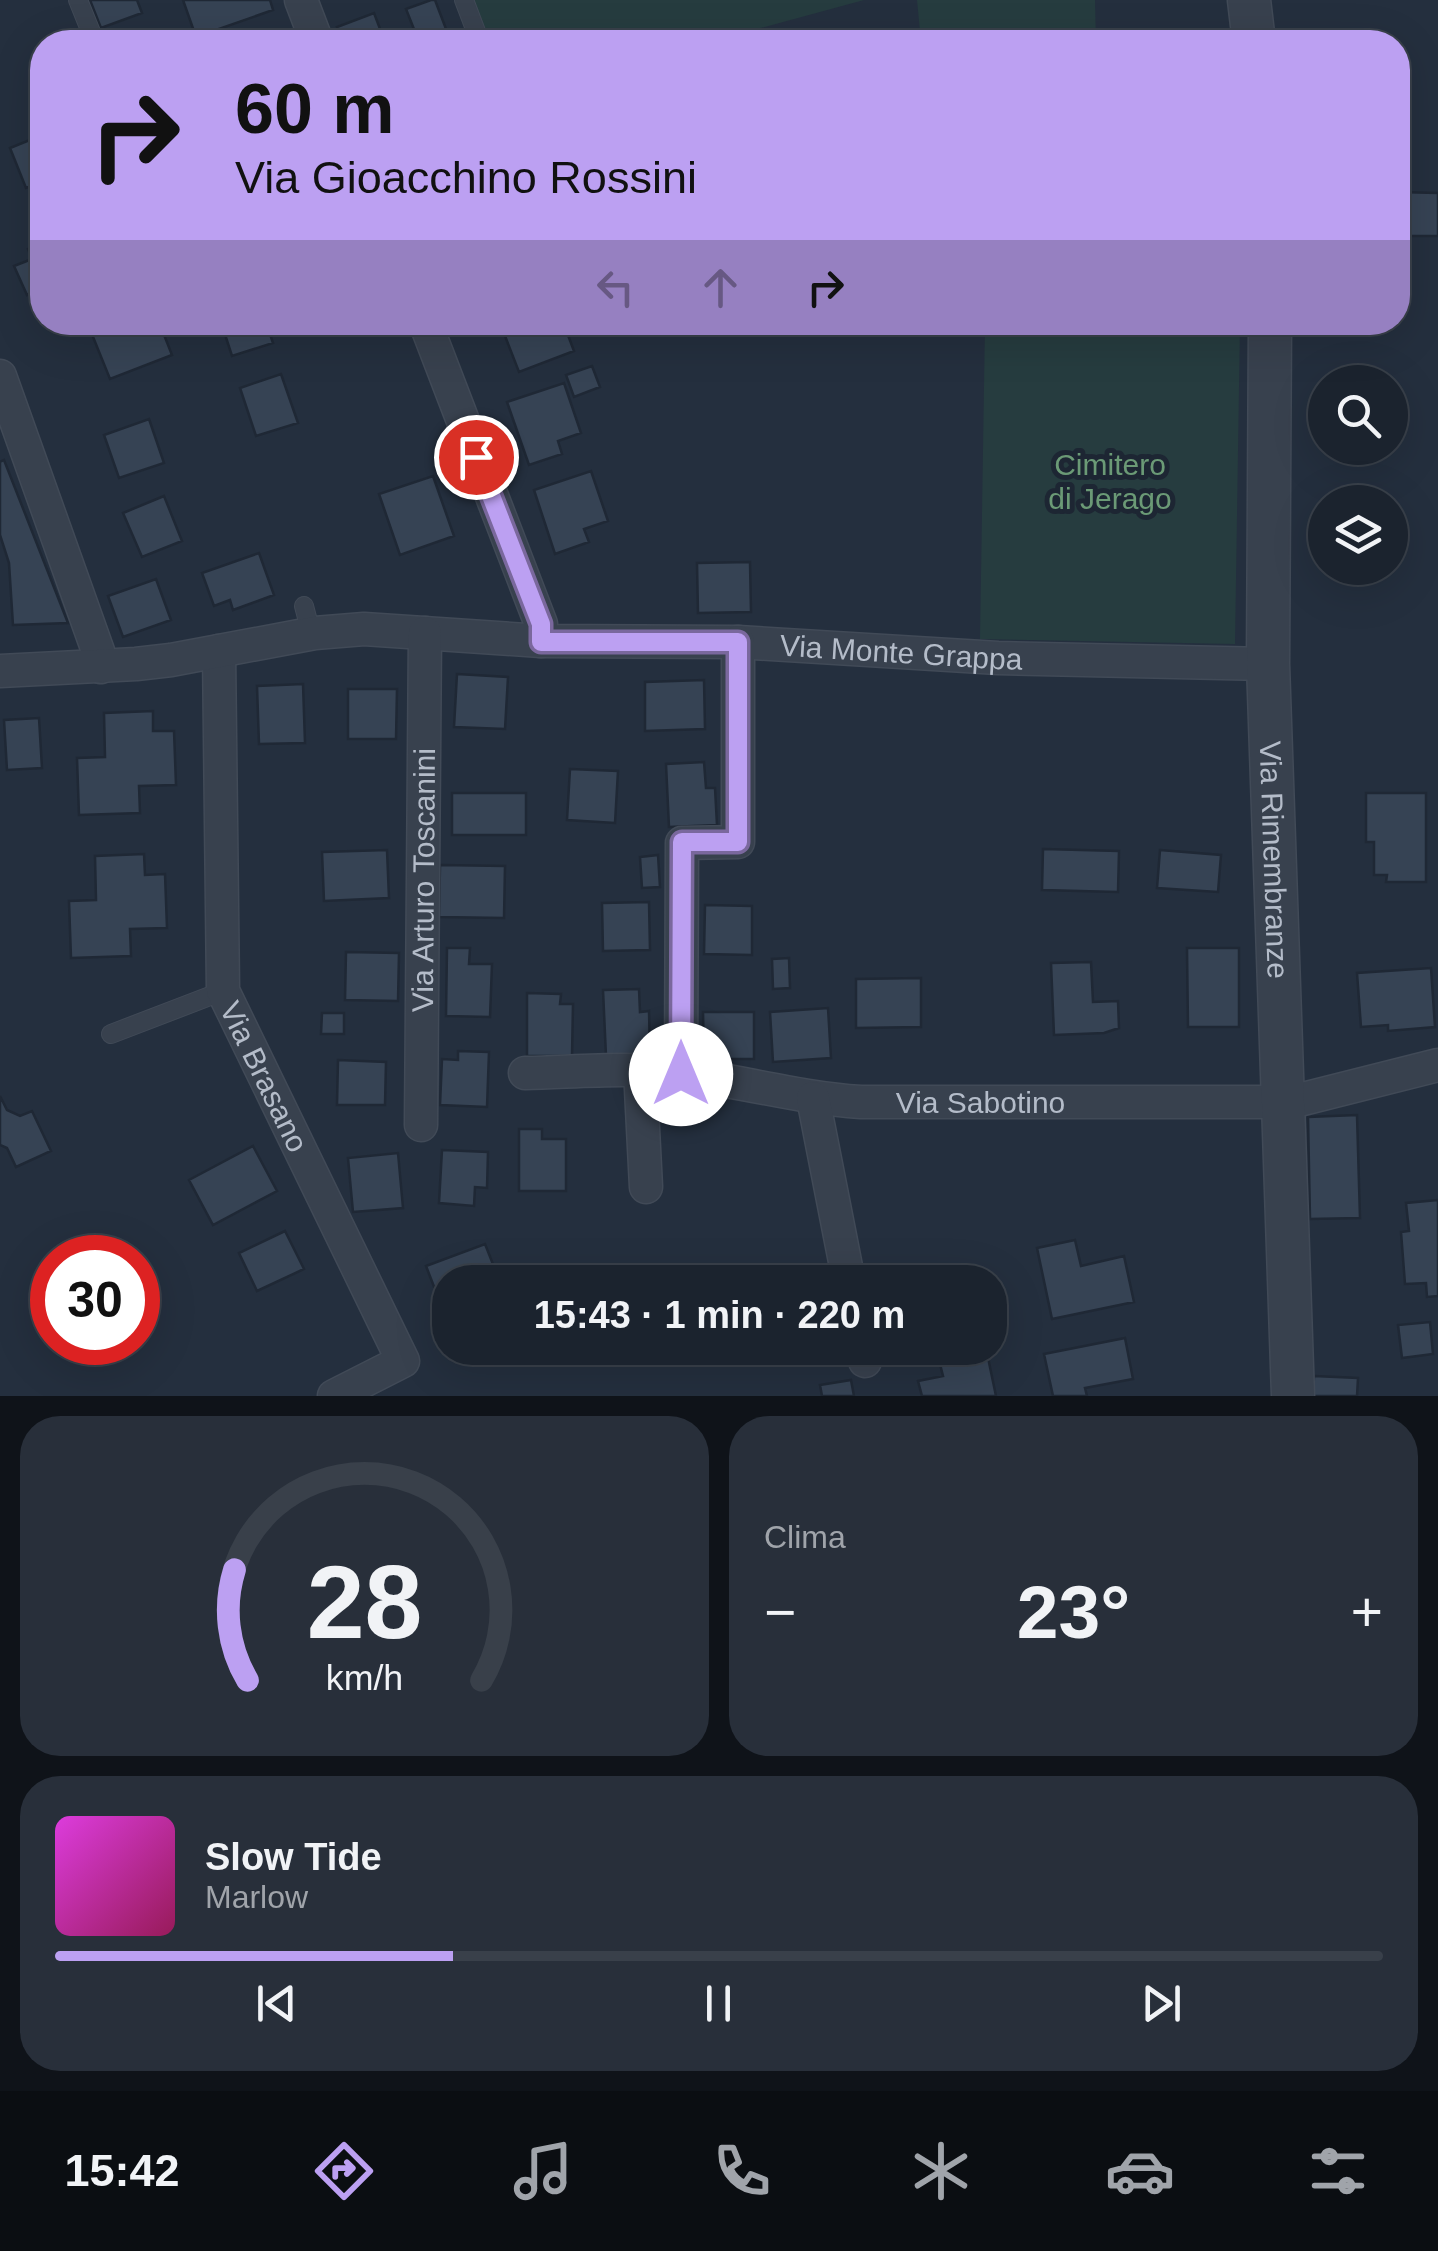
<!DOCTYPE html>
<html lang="it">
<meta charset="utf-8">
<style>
body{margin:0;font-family:Helvetica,sans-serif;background:#282f3a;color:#f1f3f6;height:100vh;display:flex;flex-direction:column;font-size:38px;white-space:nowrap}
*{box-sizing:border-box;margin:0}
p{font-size:32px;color:#a0a4aa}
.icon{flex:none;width:55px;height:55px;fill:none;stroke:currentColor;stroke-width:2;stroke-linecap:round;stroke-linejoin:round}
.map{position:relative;height:1396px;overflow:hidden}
.details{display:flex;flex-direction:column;gap:20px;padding:20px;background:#0f1319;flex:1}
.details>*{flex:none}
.hud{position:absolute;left:30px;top:30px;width:1380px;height:305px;border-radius:40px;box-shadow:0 10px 40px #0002,0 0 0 2px #39404a;background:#bca0f2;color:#111;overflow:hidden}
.fabs{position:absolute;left:1308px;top:365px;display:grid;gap:20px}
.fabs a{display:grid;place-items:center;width:100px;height:100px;border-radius:50%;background:#1b232e;box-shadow:0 10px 40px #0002,0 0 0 2px #39404a;font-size:50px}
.speed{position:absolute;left:30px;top:1235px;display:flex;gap:20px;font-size:50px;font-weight:700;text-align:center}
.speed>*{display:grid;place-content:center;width:130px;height:130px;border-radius:50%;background:#1b232e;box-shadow:0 10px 40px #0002,0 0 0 2px #39404a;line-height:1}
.speed .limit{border:15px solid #d22;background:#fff;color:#111}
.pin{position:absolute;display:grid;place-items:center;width:85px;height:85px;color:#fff;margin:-42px;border:5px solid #fff;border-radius:50%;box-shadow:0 2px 10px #0007}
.me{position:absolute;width:110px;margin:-55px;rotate:0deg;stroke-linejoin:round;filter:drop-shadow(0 0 8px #0008)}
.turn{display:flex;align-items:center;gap:35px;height:210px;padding:0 40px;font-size:45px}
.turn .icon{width:130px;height:130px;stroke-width:2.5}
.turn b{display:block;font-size:70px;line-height:85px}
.lanes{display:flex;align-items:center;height:95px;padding:0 40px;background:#0003;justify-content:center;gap:50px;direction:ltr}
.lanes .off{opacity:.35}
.big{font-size:75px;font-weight:700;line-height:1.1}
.details .widget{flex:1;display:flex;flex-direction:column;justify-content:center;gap:15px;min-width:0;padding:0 35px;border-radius:40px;background:#282f3a}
.details .dial{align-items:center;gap:0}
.dial svg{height:260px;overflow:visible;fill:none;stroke:#39404a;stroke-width:7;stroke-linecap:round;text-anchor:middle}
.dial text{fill:#f1f3f6;stroke:none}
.song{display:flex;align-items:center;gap:30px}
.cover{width:120px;height:120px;border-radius:15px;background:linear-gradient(135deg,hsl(300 70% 55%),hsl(330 70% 35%))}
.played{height:10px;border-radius:5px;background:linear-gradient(90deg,#bca0f2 30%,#39404a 30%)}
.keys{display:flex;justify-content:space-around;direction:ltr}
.heat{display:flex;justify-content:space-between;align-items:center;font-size:55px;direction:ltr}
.details .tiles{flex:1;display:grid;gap:20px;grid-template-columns:1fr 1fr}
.widget:last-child{grid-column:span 2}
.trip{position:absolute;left:432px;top:1265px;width:575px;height:100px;border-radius:40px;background:#1b232e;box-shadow:0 10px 40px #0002,0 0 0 2px #39404a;font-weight:700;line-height:100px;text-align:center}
.tab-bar{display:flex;height:160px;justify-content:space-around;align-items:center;background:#0b0e12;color:#a0a4aa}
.tab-bar .icon{width:70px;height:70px}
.tab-bar .active{color:#bca0f2}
.tab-bar b{font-size:45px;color:#f1f3f6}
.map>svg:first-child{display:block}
</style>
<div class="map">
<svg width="1438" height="1396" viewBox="0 0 1438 1396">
<rect width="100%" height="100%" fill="#242f3e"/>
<path fill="#263c3f" d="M472 0H864L709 42H629L625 35 595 42H488Z
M917 0H1095L1096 42H921Z
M985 323H1240L1235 644 980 639Z"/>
<path fill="#364354" stroke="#1f2835" stroke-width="2.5" d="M90 0H137L142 13 101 28Z
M183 0H270L273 10 196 37Z
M431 0H435L451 42H419L406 9Z
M374 13 385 42H343L337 27Z
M42 135V182L26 188 10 148Z
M1398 192 1438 193V236H1398Z
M42 242V288L27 295 14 266 32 259 28 249Z
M87 322H159L172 355 110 379Z
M221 322H266L273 343 232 356Z
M563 322 574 351 519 372 500 323Z
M592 366 600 387 574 397 566 375Z
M281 374 298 423 256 436 240 388Z
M564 383 581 433 558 441 562 454 529 465 507 402Z
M149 419 164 463 119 478 104 435Z
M4 460 68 623 13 625 9 563 0 535V462Z
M591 471 608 521 584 529 589 542 555 554 534 490Z
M433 476 454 536 400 555 379 494Z
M164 496 182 541 142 557 123 513Z
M259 553 274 595 233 610 230 600 214 606 202 573Z
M750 562 751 612 698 613 697 563Z
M156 579 171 620 123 637 108 596Z
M457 674 508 677 505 729 454 727Z
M704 680 705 729 645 731V682Z
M303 684 305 743 259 744 257 686Z
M348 689H397L396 739H348Z
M153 711V731H174L176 785 139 786 140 813 79 815 77 758 105 757 104 713Z
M39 718 42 768 7 770 4 720Z
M704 762 706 788H715L717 825 669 827 666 764Z
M570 769 618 771 615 823 567 820Z
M452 793H526V835H452Z
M1366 793H1426V882H1386L1387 875H1374V842H1366Z
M1043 849 1119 851 1118 892 1042 890Z
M387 850 389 898 324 901 322 852Z
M1160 850 1221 855 1218 892 1157 888Z
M144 854 145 875 165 874 167 928 130 929 131 956 71 958 69 901 96 900 95 856Z
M658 855 660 887 642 888 640 857Z
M440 865 505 866 504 918 439 917Z
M649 902 650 950 603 951 602 903Z
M705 905 752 906V955L704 954Z
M447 948H470L469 964H492L490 1017 446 1016Z
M1187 948H1239V1027H1188Z
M346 952 399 953 398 1001 345 1000Z
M789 958 790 988 773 989 772 959Z
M1091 962 1093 1002 1118 1001 1119 1028 1104 1033 1054 1035 1051 963Z
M1431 968 1435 1027 1388 1031V1025L1361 1027 1357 973Z
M921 978V1027L856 1028V979Z
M639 989 640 1012 649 1011 650 1054 606 1056 603 990Z
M527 993 561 994 560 1004H573L572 1056H527Z
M828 1008 831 1058 773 1062 770 1012Z
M703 1012H754V1059H704Z
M322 1013H344V1034H321Z
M458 1051 489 1052 487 1107 440 1105 442 1059 458 1060Z
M338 1060 386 1062 385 1105H337Z
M0 1096 7 1110 20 1116 32 1111 51 1151 16 1167 7 1148 0 1145Z
M1357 1115 1360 1218 1310 1219 1308 1117Z
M519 1129H542V1139H566V1191H519Z
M253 1146 277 1191 213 1225 189 1180Z
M442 1150 488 1152 487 1188 475 1187 474 1206 439 1203Z
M398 1153 403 1208 353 1212 348 1158Z
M1438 1200V1296L1427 1297 1426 1283 1405 1284 1401 1232 1409 1231 1406 1203Z
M285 1231 304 1269 257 1291 239 1253Z
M1075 1240 1081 1266 1124 1256 1134 1302 1052 1319 1037 1248Z
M485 1244 500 1282H450V1313L445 1315 426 1266Z
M621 1270 622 1282H556V1271Z
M1430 1322 1433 1354 1402 1358 1398 1325Z
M1125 1338 1133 1379 1085 1388 1087 1396H1053L1044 1354Z
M936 1348H986L996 1396H922L918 1381 943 1376Z
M1314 1376 1358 1378 1357 1396H1313Z
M851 1380 854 1396H822L820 1385Z"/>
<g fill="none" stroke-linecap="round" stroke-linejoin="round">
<g stroke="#414a57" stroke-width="20">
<path id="service" d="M78 0 95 42
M464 0 480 42
M304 606 311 633
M111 1034 223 991"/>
</g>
<g stroke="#414a57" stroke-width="35">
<g id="minor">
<path d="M301 0 317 42"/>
<path d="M425 322 541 624V641"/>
<path d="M0 376 98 651 101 667"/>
<path id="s1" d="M219 651 223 991 403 1361 334 1396"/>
<path id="s2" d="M0 671 136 664 171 660 315 633 364 629 541 641 738 642 998 658 1268 664"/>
<path d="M640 1070 646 1187"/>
<path id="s3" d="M525 1073C576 1072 627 1067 678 1073 740 1081 799 1098 861 1102H1260L1299 1100 1438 1065"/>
<path d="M681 1074 682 843 738 842V642"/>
<path d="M813 1098 849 1282"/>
<path id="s4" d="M421 1125 425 633"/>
<path d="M862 1348 865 1361"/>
</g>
</g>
<g stroke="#414a57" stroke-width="45">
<g id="tertiary">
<path d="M1249 0 1254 42"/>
<path id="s5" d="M1270 322 1268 664 1293 1396"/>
</g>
</g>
<use href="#service" stroke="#38414e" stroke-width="18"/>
<use href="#minor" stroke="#38414e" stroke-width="32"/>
<use href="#tertiary" stroke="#38414e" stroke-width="42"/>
</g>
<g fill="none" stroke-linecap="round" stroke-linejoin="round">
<g stroke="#7a689d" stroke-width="25">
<path id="route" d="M476 457 541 624V642H738V842H682L681 1074"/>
</g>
<use href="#route" stroke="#bca0f2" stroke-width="18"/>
</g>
<g text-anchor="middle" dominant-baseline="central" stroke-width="10" stroke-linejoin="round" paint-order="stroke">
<g font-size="30" fill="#6b9a76" stroke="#1d2633">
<text x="1110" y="464">Cimitero<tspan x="1110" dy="34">di Jerago</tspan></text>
</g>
<g font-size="30" fill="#b4bcc9" stroke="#1d2633">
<text stroke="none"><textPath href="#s2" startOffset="905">Via Monte Grappa</textPath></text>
<text stroke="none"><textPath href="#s5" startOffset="538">Via Rimembranze</textPath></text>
<text stroke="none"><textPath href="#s4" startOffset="245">Via Arturo Toscanini</textPath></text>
<text stroke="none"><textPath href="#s1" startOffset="435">Via Brasano</textPath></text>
<text stroke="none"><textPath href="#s3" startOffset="458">Via Sabotino</textPath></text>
</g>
</g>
</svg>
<div class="fabs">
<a><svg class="icon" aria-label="search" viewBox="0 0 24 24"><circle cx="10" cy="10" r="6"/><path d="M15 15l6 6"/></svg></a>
<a><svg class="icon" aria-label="layers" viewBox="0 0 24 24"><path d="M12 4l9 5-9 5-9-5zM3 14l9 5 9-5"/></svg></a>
</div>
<div class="speed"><div class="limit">30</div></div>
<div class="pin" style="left:476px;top:457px;background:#d93025"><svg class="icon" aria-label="arrive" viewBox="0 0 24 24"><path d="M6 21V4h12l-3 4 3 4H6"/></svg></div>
<svg class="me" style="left:681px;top:1074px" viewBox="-20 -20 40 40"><circle r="19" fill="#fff"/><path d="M0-13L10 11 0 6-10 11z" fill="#bca0f2"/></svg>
<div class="trip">15:43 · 1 min · 220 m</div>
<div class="hud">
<div class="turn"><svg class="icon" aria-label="right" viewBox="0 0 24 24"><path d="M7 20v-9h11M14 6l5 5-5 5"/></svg><div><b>60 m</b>Via Gioacchino Rossini</div></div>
<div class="lanes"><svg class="icon off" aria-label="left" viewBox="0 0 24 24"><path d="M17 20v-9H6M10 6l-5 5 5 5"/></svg><svg class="icon off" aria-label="ahead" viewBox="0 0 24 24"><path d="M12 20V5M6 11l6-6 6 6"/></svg><svg class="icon" aria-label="right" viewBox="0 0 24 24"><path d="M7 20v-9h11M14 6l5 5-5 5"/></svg></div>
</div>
</div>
<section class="details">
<div class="tiles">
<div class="widget dial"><svg viewBox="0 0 100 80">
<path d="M14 69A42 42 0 1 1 86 69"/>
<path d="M14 69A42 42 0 0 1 10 35" stroke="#bca0f2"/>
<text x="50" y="56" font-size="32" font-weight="700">28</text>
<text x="50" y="72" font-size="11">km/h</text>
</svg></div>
<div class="widget"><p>Clima</p>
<div class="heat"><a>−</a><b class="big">23°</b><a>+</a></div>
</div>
<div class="widget">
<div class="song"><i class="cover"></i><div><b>Slow Tide</b><p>Marlow</p></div></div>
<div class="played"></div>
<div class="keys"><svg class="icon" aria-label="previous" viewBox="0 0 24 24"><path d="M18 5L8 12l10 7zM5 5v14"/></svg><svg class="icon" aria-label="pause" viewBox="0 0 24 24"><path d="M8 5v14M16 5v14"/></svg><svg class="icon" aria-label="next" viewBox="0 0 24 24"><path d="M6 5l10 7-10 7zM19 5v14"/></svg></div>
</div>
</div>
</section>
<nav class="tab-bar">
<b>15:42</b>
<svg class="icon active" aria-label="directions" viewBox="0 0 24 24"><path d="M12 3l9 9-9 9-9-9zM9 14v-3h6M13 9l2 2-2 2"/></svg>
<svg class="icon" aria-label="music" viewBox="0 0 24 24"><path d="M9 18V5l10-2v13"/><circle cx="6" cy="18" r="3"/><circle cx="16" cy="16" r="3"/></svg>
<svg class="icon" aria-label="phone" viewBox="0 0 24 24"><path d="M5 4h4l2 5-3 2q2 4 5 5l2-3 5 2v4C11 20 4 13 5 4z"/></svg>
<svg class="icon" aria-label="climate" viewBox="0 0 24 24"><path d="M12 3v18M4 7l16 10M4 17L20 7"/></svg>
<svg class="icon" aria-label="car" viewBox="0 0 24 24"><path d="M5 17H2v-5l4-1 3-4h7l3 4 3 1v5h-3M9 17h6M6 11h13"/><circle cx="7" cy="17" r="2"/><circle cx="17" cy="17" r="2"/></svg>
<svg class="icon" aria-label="filters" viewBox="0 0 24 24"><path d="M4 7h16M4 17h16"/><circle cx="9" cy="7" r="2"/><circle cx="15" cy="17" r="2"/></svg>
</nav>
